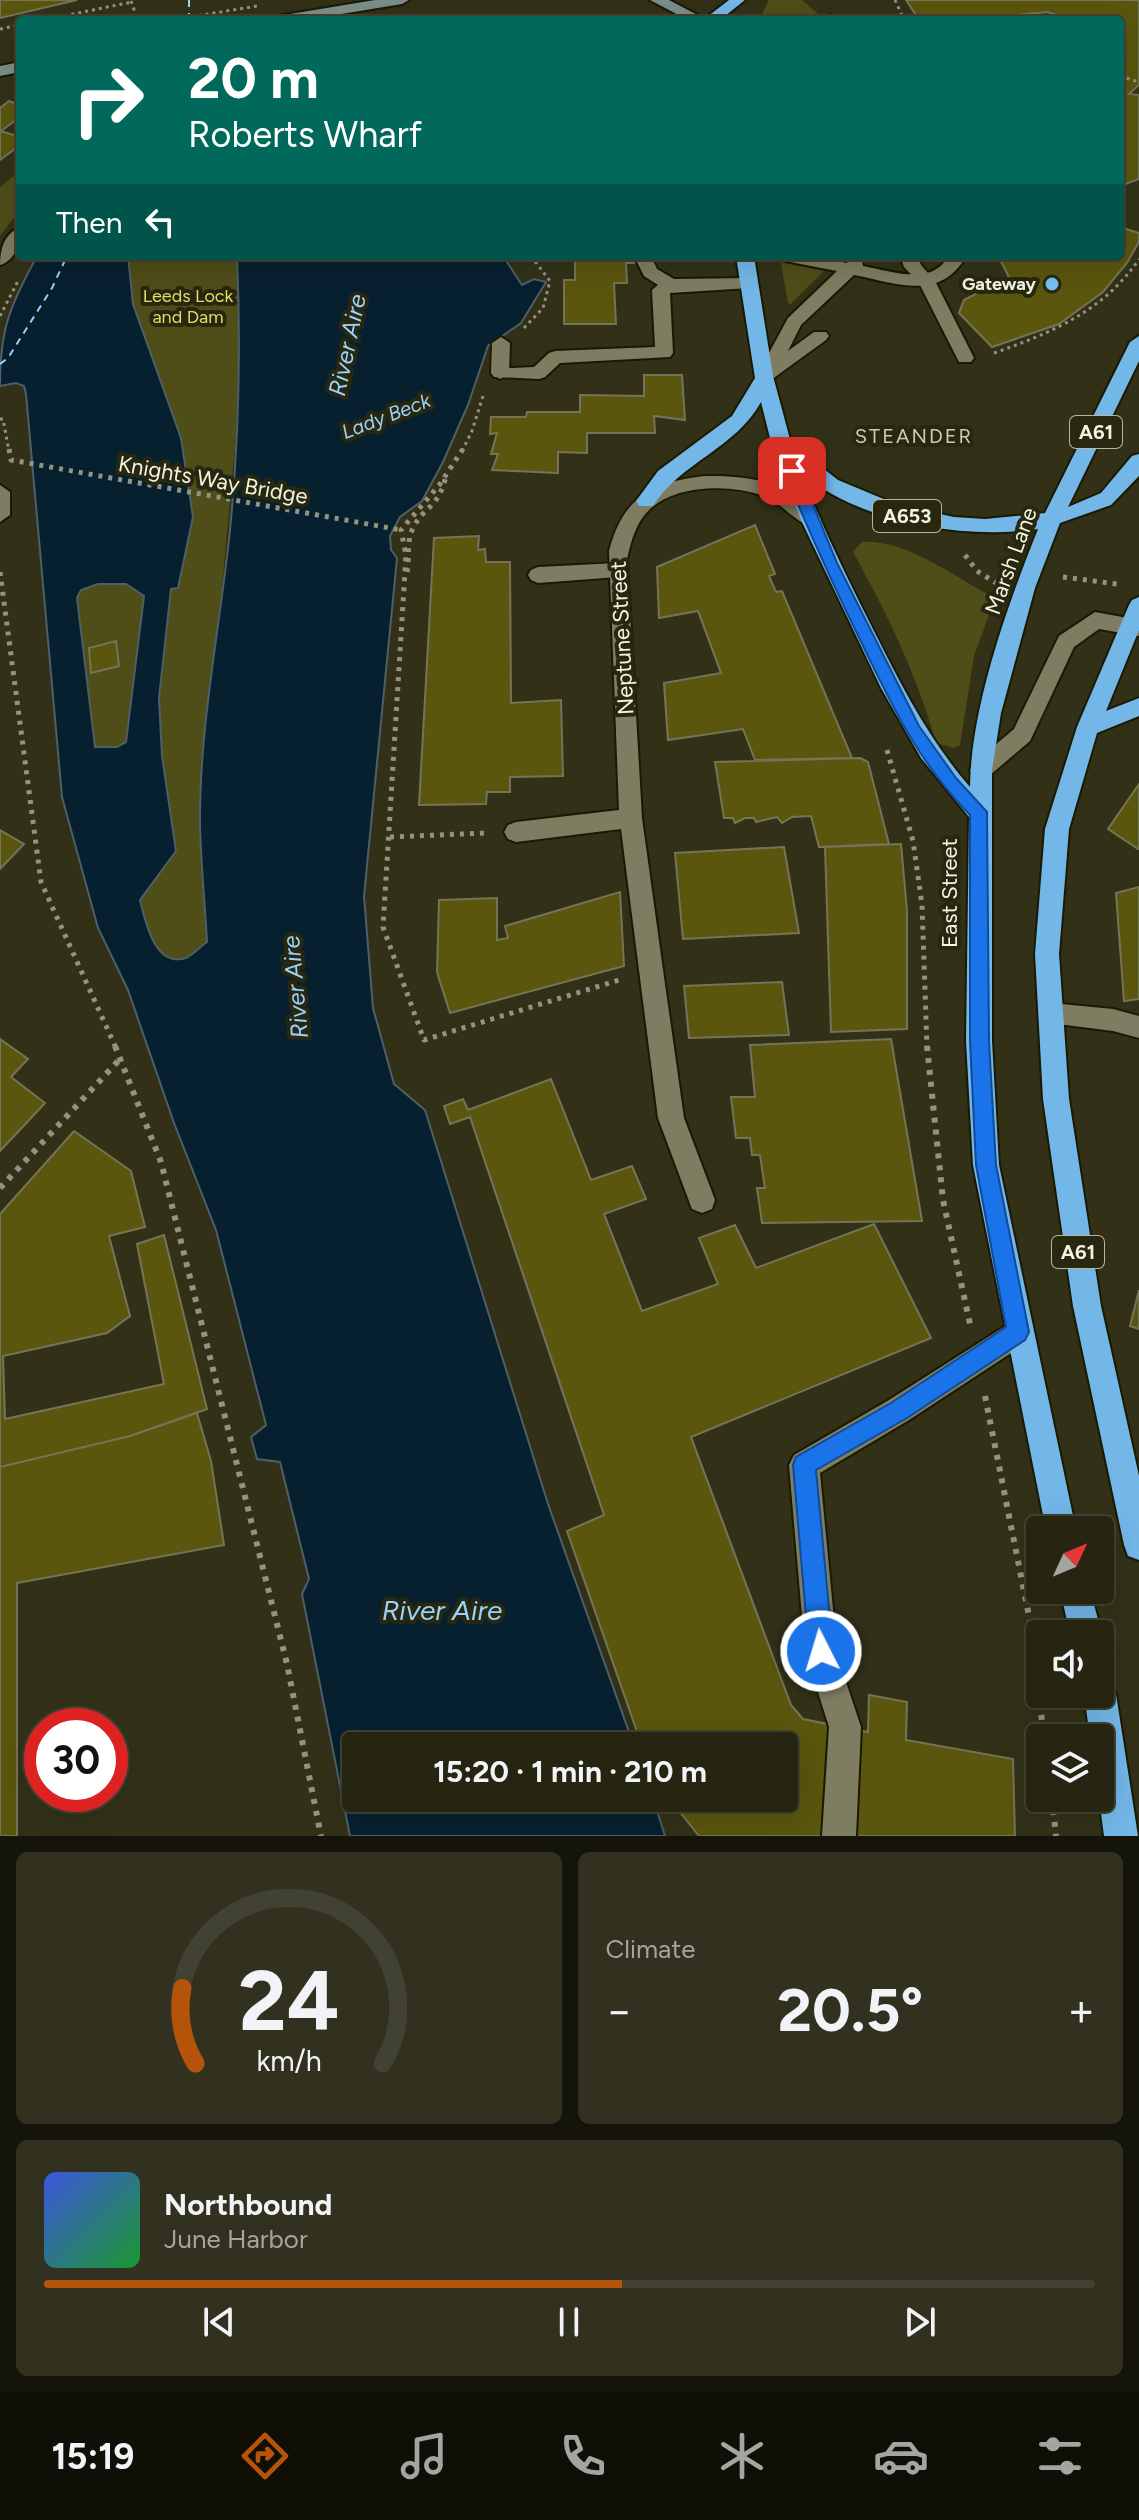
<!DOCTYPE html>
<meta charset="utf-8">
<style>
body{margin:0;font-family:Figtree,sans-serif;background:#323120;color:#f1f3f6;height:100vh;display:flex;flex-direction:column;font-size:30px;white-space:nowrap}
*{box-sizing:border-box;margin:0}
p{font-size:26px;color:#a4a59f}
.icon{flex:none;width:44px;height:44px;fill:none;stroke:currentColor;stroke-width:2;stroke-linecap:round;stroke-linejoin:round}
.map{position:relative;height:1836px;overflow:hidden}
.drawer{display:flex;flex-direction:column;gap:16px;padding:16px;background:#15140a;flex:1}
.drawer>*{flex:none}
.hud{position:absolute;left:16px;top:16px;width:1108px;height:244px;border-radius:8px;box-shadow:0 8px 32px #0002,0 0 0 2px #424232;background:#00695c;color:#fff;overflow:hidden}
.needle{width:52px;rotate:46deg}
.tools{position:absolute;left:1026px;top:1516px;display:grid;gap:16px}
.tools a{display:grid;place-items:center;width:88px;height:88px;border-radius:8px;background:#262512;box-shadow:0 8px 32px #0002,0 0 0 2px #424232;font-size:40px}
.speed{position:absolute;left:24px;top:1708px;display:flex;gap:16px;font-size:40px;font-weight:700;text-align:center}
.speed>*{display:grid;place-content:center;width:104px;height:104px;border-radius:50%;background:#262512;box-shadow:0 8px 32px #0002,0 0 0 2px #424232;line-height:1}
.speed .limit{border:12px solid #d22;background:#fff;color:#111}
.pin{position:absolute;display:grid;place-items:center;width:68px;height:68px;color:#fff;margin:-34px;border-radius:16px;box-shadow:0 4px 12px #0006}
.me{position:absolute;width:88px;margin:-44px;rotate:355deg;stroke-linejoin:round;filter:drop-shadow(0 0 6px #0008)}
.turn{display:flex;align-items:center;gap:28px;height:168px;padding:0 40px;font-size:36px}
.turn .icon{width:104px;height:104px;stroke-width:2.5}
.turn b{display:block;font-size:56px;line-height:68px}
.then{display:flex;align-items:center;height:76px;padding:0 40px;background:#0003;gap:16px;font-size:30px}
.big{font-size:60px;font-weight:700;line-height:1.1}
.drawer .card{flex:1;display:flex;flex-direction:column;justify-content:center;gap:12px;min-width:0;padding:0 28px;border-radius:12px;background:#323120}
.drawer .dial{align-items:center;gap:0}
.dial svg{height:208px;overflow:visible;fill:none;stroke:#424232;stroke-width:7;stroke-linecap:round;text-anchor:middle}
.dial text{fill:#f1f3f6;stroke:none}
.song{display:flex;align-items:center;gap:24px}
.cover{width:96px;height:96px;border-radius:12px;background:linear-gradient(135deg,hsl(230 70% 55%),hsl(130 70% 35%))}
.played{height:8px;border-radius:4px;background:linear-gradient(90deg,#b45309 55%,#424232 55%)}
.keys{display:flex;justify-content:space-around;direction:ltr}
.heat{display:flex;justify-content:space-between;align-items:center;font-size:44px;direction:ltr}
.drawer .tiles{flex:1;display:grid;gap:16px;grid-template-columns:1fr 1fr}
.card:last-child{grid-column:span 2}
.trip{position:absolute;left:342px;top:1732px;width:456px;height:80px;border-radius:8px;background:#262512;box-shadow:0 8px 32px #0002,0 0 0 2px #424232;font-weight:700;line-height:80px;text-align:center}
.tabs{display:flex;height:128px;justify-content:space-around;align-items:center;background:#0f0f07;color:#a4a59f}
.tabs .icon{width:56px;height:56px}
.tabs .on{color:#b45309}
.tabs b{font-size:36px;color:#f1f3f6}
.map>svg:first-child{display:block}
</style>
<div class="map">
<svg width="1139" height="1836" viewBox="0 0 1139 1836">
<rect width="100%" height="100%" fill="#323118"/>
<path fill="#4f4d18" d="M769 0H802L825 20H759Z
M20 171V210L0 236V187Z
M128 256H237L240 340 236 436 200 825 207 942C201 946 193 955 186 958 154 968 145 920 140 899L151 884 162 756 159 698 171 588 178 587 193 517 181 438 133 304Z
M783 262 824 271 791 304 788 303 781 264Z
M862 542C907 539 957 579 995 598L974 656 960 745 954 748 936 743C917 675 887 613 853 552Z
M98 584H126L144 596 126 742 117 747H95L77 598 81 590Z"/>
<path fill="#072030" stroke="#4e5f66" stroke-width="2" fill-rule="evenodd" d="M37 256H128L133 304 181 438 193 517 178 588 171 589 159 698 162 756 176 851 140 900C145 920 154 968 186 958 193 955 201 946 207 942 205 904 201 865 200 826 199 727 220 628 230 530 239 438 241 347 237 256H503L522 285 534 279 546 282 521 323 488 346 468 405 443 462 422 501 400 517 390 536 391 550 397 558 364 896 373 1008 394 1084 425 1110 548 1504 634 1746H356V1798H653L665 1836H350L302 1594 309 1579 280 1462 257 1459 251 1437 266 1425 216 1230 174 1123 128 990 98 928 62 797 26 394 24 386 16 383 0 386C0 327 10 307 37 256ZM98 584H126L144 596 126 742 117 747H95L77 598 81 590Z"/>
<path fill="#323118" d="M241 0H306L319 20H159L157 12Z"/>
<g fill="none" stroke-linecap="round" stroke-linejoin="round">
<path stroke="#99d2fd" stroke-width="2" stroke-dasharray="7 6" stroke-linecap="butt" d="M189 0V20
M0 364 8 358 52 288 67 256"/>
</g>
<path fill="#5a560d" stroke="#757459" stroke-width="2" d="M0 0H77L0 18Z
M906 0H1139V85L1129 94 1139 95V179L1120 186V20H1072L1047 12 961 20H919Z
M9 101 20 105V117L1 131 20 137V145L0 160V108Z
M1120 227 1139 233V242L1127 263 1103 292 1059 324 992 347 959 313 964 300 1009 277 998 256H1120Z
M694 256 695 260H635V263H626L627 283H614L616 324H564V280H575V257Z
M644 375H682L685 420 654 416 655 433H587V453L558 452V473L492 470 498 454H491L497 433 490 434 491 417H526L527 412H580V395L644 396Z
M755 525 775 574 769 576 776 592 782 591 852 758 755 760 743 729 668 740 664 683 721 673 698 611 659 618 657 567Z
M479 536 478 550 485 549 486 562H510L511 703 561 700 563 776 510 777V792H487L486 804 419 805 434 538Z
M116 641 119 666 91 673 89 648Z
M860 758 868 762 889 844 819 847 811 816 792 817 782 823 777 817 756 822 754 818H745L735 823 733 818H724L715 762Z
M1139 784V849H1138L1108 829Z
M0 830 24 844 0 869Z
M901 844 907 911V1029L831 1032 825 847Z
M784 847 799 933 683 939 675 853Z
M1139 887V999L1124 1001 1116 893Z
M620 892 624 966 450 1013 437 972 439 900 497 898V940L508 938 505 926Z
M782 982 789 1035 689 1038 684 986Z
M0 1039 28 1059 11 1077 45 1103 0 1151Z
M891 1039 922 1221 762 1223 757 1188H765L760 1155H752L750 1138H736L731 1097H755L750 1045Z
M551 1079 591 1180 632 1166 646 1199 604 1214 642 1311 718 1284 699 1238 735 1225 756 1268 874 1224 931 1338 691 1437 791 1705 803 1719 868 1732 869 1695 907 1702 906 1740 1013 1759 1015 1836H699L679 1811 673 1798H784V1746H642L567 1531 604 1515 470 1117 450 1124 444 1106 463 1099 468 1110Z
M74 1131 131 1171 145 1227 109 1236 130 1316 107 1333 3 1356 5 1419 164 1384 137 1244 164 1235 207 1409 130 1436 0 1467V1214Z
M1139 1290V1329L1130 1326Z
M197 1413 211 1461 224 1545 17 1583V1836H0V1467L130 1436Z"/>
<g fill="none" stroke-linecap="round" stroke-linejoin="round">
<g stroke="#1a1902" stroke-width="4">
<path id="lane" d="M776 256H813L846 263 856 258 862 259 863 266C891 271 932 287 948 256H966C941 302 896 283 854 275L801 325 788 351 814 332H826L829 336 826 340 764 385 755 379 788 318 837 271 785 261Z
M501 337 510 343 509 373 500 379 491 373 492 343Z
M618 563 625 565 628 570 625 575 618 577 538 583 531 580 528 575 531 570 538 567Z
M651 959 660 962 663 970 684 1118 715 1200 712 1209 702 1213 692 1209 658 1118 639 970 642 962Z
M1051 1003 1113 1009 1139 1016V1038L1113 1031 1042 1022 1039 1014 1042 1006Z
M821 1635 832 1640 861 1727 856 1836H822L829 1727 805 1651 810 1640Z"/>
</g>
<g stroke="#1a1902" stroke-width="4">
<path id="street" d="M831 15 840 20H824Z
M20 228C20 243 16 260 0 265 0 250 4 233 20 228Z
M639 256H651L657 269 674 279 749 278 758 283 749 288 670 293 673 353 670 357 560 363 545 377 539 379 494 377 491 373 494 369 534 367 549 353 555 351 655 347 652 290 658 285 644 276 636 260Z
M900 256H918L921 265 935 281 974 358 971 362H959L919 283 904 267Z
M705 476C745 475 798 482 821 519L811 526C793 521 782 503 764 496 731 484 677 484 650 509 636 522 631 541 627 559L642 818 663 970 660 978 651 981 642 978 639 970 621 829 516 842 508 839 504 832 508 825 516 822 619 810 609 551C623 497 652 482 705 476Z
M0 485 10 492V515L0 522Z
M1095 612 1139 620V636L1099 629 1074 647 1030 741 989 776 981 779 973 776 970 770 973 764 1014 729 1059 636Z
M1018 1318 1028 1322 1032 1332 1028 1342 909 1420 820 1473 837 1651 832 1662 821 1667 810 1662 805 1651 789 1465 794 1455 889 1400Z"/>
</g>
<g stroke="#1a1902" stroke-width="4">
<path id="secondary" d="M375 0H409L402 4 305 20H271L278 16Z
M650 0H669L707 20H688Z
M20 62V72L0 76V66Z"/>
</g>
<g stroke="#1a1902" stroke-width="4">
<path id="highway" d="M729 0H745L720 20H703Z
M736 256H754L773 376 791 443 838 480 898 505 954 517 985 519 1045 513 1130 342 1139 336V361L1068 507 1101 493 1132 456 1139 454V476L1111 505 1060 523 1035 588 1001 713 992 770V1041L999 1165 1076 1530H1046L973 1165 966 1041 969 817 921 758 881 688 801 520 772 446 761 402C735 449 681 462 653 506H639L636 501 658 471 732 416 755 378ZM801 473C861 523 963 540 1038 529 1008 604 971 706 970 787 930 741 903 689 876 635 849 582 823 529 801 473Z
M1139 597V630L1106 711 1139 698V716L1097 733 1069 829 1059 954 1069 1099 1101 1306 1139 1476V1560L1128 1556 1124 1545 1073 1306 1043 1099 1035 954 1045 829 1077 727 1129 605 1132 600Z
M1060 1590H1090L1102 1634 1100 1638V1634H1070Z
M1100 1678 1111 1683 1116 1694 1138 1836H1104L1099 1798 1100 1738H1090L1084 1694H1100Z"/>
</g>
<path stroke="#93937f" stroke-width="3" stroke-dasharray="3 4" stroke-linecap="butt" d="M895 0 904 20
M131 1 136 15
M44 20 132 2
M171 20 257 6
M0 29 20 25
M1120 76 1139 82
M0 316 18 281
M524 328 543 308 550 281 531 256
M994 353C1051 333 1104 311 1139 259
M0 419H3L9 451
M462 451 472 431 484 393"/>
<path stroke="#93937f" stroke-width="5" stroke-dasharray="4 6" stroke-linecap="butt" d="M9 449 11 460 401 530
M463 449 440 484 401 530 406 555 383 927 424 1040 619 980
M965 555 977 571 996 583
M0 572 41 882 116 1048
M407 572C410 557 406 542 413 528 425 505 438 509 446 476
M1063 577 1117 584
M887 750 913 841 922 905 927 1048
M390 837 487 833"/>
<path stroke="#93937f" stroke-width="6" stroke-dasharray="5 7" stroke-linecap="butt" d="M115 1046 161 1162 287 1664 321 1836
M927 1046 943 1200 970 1324
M0 1188 121 1058
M985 1396 1031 1626 1044 1738
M1052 1798 1056 1836"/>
<use href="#lane" fill="#7e7d62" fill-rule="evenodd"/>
<use href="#street" fill="#7e7d62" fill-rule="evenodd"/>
<use href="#secondary" fill="#7b8e8a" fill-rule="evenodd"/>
<use href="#highway" fill="#73b7e8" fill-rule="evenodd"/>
</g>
<path fill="#1a73e8" stroke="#114b97" stroke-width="2" d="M792 466 799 471 837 563 919 726 956 778 987 812 989 1041 996 1165 1029 1332 1025 1340 907 1418 816 1470 833 1651 829 1659 821 1663 812 1659 809 1651 793 1465 796 1457 891 1403 1006 1327 976 1165 970 1041V815C921 765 895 712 865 650 836 591 809 532 784 471Z"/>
<circle fill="#75c0f6" stroke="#28270f" stroke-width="3" cx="1052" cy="284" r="8"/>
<g text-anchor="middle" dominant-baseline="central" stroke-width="8" stroke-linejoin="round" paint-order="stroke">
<g font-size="18" font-weight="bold" fill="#f3f3e4" stroke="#28270f" text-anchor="end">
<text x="1036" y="284">Gateway</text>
</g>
<g font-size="18" fill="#e2dd65" stroke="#28270f">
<text x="188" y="296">Leeds Lock<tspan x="188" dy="21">and Dam</tspan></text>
</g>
<g font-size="20" font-style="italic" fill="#99d2fd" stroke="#28270f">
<text transform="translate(386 416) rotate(-21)">Lady Beck</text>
</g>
<g fill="#28270f" stroke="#b6b6a4" stroke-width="2">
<rect x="1070" y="416" width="52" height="32" rx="6"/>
<rect x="873" y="500" width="68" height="32" rx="6"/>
<rect x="1052" y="1236" width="52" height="32" rx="6"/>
</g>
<g font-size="20" font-weight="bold" fill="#f3f3e4">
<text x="1096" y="432">A61</text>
<text x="907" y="516">A653</text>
<text x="1078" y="1252">A61</text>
</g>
<g font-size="20" letter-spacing="2" fill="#cccbae" stroke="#28270f">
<text x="914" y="436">STEANDER</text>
</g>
<g font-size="22" fill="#f3f3e4" stroke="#28270f">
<text transform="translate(213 480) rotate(10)">Knights Way Bridge</text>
<text transform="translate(1011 561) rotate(-70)">Marsh Lane</text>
<text transform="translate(622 638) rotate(-93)">Neptune Street</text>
<text transform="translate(949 893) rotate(-90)">East Street</text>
</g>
<g font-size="24" font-style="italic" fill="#99d2fd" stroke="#28270f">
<text transform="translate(347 345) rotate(-78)">River Aire</text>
<text transform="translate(295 987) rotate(-95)">River Aire</text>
</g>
<g font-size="28" font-style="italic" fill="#99d2fd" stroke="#28270f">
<text x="442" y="1610">River Aire</text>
</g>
</g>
</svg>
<div class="tools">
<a><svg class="needle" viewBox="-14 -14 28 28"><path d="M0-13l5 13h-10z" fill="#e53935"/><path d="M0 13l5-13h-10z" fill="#a4a59f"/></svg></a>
<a><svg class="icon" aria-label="sound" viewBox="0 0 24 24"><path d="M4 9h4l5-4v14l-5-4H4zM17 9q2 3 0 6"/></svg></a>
<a><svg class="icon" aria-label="layers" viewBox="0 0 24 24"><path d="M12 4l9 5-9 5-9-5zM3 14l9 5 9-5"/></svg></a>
</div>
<div class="speed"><div class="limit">30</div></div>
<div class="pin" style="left:792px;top:471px;background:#d93025"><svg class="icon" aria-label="arrive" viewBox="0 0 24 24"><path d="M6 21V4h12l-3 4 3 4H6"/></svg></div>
<svg class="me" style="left:821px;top:1651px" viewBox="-20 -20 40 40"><circle r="17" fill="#1a73e8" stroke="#fff" stroke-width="3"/><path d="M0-11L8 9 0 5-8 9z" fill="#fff"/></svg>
<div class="trip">15:20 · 1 min · 210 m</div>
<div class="hud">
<div class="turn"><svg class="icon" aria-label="right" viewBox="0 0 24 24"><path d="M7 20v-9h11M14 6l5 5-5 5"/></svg><div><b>20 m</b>Roberts Wharf</div></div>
<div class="then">Then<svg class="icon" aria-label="left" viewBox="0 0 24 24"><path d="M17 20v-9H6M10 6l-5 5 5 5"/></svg></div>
</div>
</div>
<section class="drawer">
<div class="tiles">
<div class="card dial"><svg viewBox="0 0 100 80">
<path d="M14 69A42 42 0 1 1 86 69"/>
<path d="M14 69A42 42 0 0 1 9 40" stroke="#b45309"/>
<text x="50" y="56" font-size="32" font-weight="700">24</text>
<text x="50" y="72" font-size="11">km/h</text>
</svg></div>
<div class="card"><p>Climate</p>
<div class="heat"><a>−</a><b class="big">20.5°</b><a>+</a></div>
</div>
<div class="card">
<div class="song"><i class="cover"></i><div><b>Northbound</b><p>June Harbor</p></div></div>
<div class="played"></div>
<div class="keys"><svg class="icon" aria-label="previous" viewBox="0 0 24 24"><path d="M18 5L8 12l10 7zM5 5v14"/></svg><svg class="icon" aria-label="pause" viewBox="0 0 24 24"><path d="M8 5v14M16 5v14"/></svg><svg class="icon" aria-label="next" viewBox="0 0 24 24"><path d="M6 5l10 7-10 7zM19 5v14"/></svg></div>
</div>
</div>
</section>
<nav class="tabs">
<b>15:19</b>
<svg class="icon on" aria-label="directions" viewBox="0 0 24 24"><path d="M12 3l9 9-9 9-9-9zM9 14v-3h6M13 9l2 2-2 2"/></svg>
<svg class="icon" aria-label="music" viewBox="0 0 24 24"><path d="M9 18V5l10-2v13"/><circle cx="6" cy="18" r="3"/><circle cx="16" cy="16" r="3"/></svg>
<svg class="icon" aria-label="phone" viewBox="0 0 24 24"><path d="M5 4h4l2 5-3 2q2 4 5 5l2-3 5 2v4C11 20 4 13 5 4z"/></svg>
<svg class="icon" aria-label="climate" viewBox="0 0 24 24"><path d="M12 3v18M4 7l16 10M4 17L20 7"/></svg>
<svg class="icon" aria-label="car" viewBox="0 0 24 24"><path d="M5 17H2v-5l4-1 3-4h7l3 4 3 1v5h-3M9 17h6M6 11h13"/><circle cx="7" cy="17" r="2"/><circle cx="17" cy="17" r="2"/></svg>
<svg class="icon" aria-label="filters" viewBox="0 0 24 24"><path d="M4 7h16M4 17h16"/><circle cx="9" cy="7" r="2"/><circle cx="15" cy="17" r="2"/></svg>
</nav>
